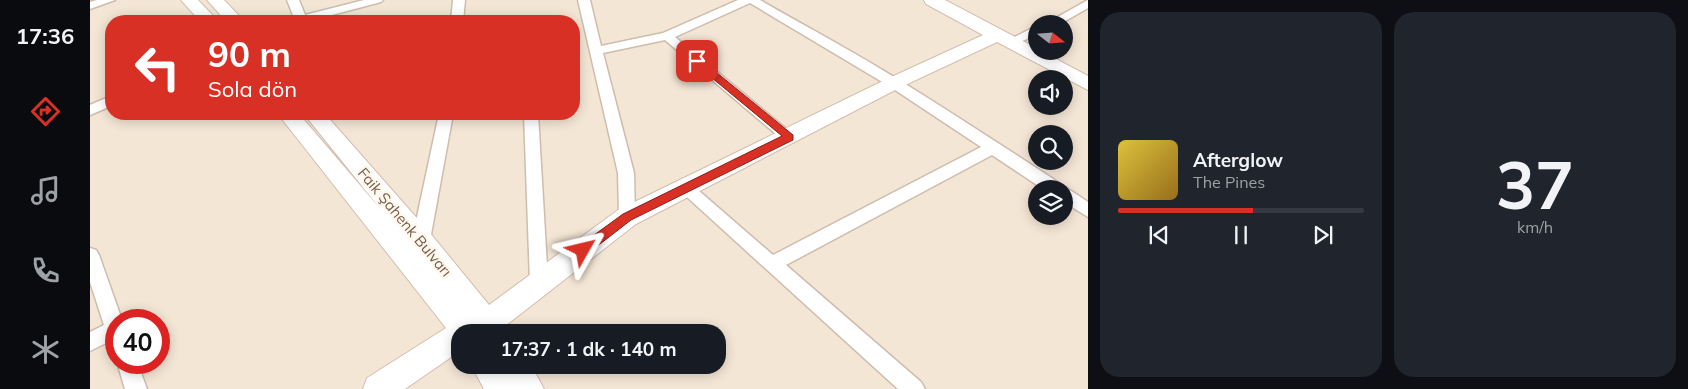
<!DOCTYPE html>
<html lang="tr">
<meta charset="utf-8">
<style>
body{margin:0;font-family:Mulish,sans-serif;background:#20242c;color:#f1f3f6;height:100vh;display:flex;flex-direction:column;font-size:19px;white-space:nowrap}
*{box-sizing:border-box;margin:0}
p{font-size:16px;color:#9ea1a6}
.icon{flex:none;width:28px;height:28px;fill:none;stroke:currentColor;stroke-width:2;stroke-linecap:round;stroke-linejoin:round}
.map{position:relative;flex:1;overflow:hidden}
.panel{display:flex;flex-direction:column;gap:12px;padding:12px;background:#0d0f14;width:600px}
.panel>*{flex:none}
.guide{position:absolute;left:15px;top:15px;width:475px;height:105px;border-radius:20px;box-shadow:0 2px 12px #0003;background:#d93025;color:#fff;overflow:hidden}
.needle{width:32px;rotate:107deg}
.fabs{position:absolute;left:938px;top:15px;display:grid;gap:10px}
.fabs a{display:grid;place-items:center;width:45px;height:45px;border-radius:50%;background:#171b24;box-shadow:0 2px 12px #0003;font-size:25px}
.speed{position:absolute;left:15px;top:309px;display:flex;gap:10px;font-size:25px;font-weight:700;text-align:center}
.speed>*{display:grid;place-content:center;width:65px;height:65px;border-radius:50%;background:#171b24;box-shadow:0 2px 12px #0003;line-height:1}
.speed .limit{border:8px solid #d22;background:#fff;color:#111}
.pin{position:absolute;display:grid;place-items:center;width:42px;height:42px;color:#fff;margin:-21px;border-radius:10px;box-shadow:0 2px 8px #0006}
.me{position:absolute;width:55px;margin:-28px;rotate:53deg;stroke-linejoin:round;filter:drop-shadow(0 0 4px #0008)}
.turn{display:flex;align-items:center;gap:18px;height:105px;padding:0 20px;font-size:22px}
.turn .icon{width:65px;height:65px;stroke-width:2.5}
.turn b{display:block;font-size:35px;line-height:42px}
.panel .card{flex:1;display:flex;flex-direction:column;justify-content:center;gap:8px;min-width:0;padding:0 18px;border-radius:20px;background:#20242c}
.panel .dial{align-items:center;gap:0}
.dial b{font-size:65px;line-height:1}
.song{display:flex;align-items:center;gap:15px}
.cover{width:60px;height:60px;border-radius:8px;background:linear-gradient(135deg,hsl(50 70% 55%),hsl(40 70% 35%))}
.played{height:5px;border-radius:2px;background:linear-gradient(90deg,#d93025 55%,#363941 55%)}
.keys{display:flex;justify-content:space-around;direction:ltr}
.panel .tiles{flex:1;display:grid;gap:12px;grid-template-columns:repeat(2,1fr)}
.trip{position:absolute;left:361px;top:324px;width:275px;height:50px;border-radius:20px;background:#171b24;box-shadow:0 2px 12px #0003;font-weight:700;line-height:50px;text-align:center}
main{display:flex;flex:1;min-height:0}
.tabs{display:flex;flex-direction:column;width:90px;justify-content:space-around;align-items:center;background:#090b0e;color:#9ea1a6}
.tabs .icon{width:35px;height:35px}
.tabs .selected{color:#d93025}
.tabs b{font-size:22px;color:#f1f3f6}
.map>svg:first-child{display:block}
</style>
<main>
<nav class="tabs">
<b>17:36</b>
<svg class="icon selected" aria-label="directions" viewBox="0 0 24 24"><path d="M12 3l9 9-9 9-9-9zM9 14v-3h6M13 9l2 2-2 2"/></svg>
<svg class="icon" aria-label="music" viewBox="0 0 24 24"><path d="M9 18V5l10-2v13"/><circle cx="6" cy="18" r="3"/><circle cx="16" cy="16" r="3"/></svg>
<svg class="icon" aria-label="phone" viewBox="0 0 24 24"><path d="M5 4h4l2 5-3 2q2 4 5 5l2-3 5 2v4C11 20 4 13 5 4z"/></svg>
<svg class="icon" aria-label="climate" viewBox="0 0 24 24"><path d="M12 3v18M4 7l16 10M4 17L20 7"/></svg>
</nav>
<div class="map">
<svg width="998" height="389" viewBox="0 0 998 389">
<rect width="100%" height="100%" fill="#fcf4e6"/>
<path fill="#f4e6d5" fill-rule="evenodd" d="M0 0H998V389H0ZM21 21H484V114H21ZM946 24H974V51H946ZM946 79H974V106H946ZM946 134H974V161H946ZM946 189H974V216H946ZM26 320H69V362H26ZM370 332H628V365H370Z"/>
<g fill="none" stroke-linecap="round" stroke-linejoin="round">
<g stroke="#cebcad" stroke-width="3">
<path id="street" d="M7 0H25L0 9V2Z
M197 0H209L215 15 274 0H293L291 2 219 21H200L204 18Z
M363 0H375L373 21H361Z
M488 0H500L511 46 573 33 648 0H670C717 27 764 52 809 80 873 120 936 161 998 202V217L974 202V189H953L902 155 696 265 831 382 835 389H808L587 188 589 184 595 182 601 184 683 255 891 147 799 86 660 3 585 37 706 137 704 141H694L575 40 513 53 544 173 545 217 543 222 537 224 531 222 529 217 528 173Z
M998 0V8L970 24H955Z
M946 26V35L921 46 915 42Z
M21 96V106L0 115V105Z
M349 114H363L340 240 337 245 331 247 325 245 322 240Z
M434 114H448L458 283 456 289 449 291 442 289 440 283Z
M0 248 6 250 9 255 32 320H26V338L0 351V332L14 325 0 282Z
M27 362H47L57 389H35Z"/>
</g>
<g stroke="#d3bead" stroke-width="2">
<path id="secondary" d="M91 0H108L128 21H110Z
M117 0H134L154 21H136Z
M834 0H855L946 48V51H951L998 76V90L907 42 811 87 546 224 415 326 417 332H370V351L315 389H273L277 378 356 328 188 114H209L293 212 214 114H235L340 233 399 305 528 210 797 79 893 35 836 4Z
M381 365H441L454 389H394Z"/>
</g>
<use href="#street" fill="#fff" fill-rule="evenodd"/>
<use href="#secondary" fill="#fff" fill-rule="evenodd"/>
</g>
<path fill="#d93025" stroke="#8d1f18" d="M604 59H610L703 135V140L541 220 497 254H489L487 250 489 246 533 214 692 136 604 63Z"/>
<g text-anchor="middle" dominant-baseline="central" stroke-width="5" stroke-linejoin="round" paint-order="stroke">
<g font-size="15" fill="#755b4b" stroke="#fff8ed">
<text transform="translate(315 222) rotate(50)">Faik Şahenk Bulvarı</text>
</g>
</g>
</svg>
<div class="fabs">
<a><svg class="needle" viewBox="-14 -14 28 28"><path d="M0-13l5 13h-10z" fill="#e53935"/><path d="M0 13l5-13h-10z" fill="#9ea1a6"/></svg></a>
<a><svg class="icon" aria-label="sound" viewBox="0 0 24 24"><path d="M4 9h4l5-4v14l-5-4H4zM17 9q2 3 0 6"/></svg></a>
<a><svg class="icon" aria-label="search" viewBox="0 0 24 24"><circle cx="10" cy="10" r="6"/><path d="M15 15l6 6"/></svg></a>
<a><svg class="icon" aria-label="layers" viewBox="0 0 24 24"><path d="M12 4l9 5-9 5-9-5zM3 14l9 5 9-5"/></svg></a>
</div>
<div class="speed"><div class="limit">40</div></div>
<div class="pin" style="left:607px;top:61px;background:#d93025"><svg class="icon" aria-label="arrive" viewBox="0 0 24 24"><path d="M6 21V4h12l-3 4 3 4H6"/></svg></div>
<svg class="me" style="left:493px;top:250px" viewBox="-20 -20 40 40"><path d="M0-17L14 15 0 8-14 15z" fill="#d93025" stroke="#fff" stroke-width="4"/></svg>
<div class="trip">17:37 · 1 dk · 140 m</div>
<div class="guide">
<div class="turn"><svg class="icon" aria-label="left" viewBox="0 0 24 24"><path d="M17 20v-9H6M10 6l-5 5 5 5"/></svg><div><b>90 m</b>Sola dön</div></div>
</div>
</div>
<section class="panel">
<div class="tiles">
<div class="card">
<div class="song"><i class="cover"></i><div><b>Afterglow</b><p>The Pines</p></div></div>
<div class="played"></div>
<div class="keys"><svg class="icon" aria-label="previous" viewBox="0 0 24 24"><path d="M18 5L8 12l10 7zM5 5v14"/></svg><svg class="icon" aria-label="pause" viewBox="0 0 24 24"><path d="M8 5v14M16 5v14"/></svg><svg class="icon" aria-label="next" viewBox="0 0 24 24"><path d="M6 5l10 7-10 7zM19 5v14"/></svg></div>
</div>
<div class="card dial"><b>37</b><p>km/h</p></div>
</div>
</section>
</main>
